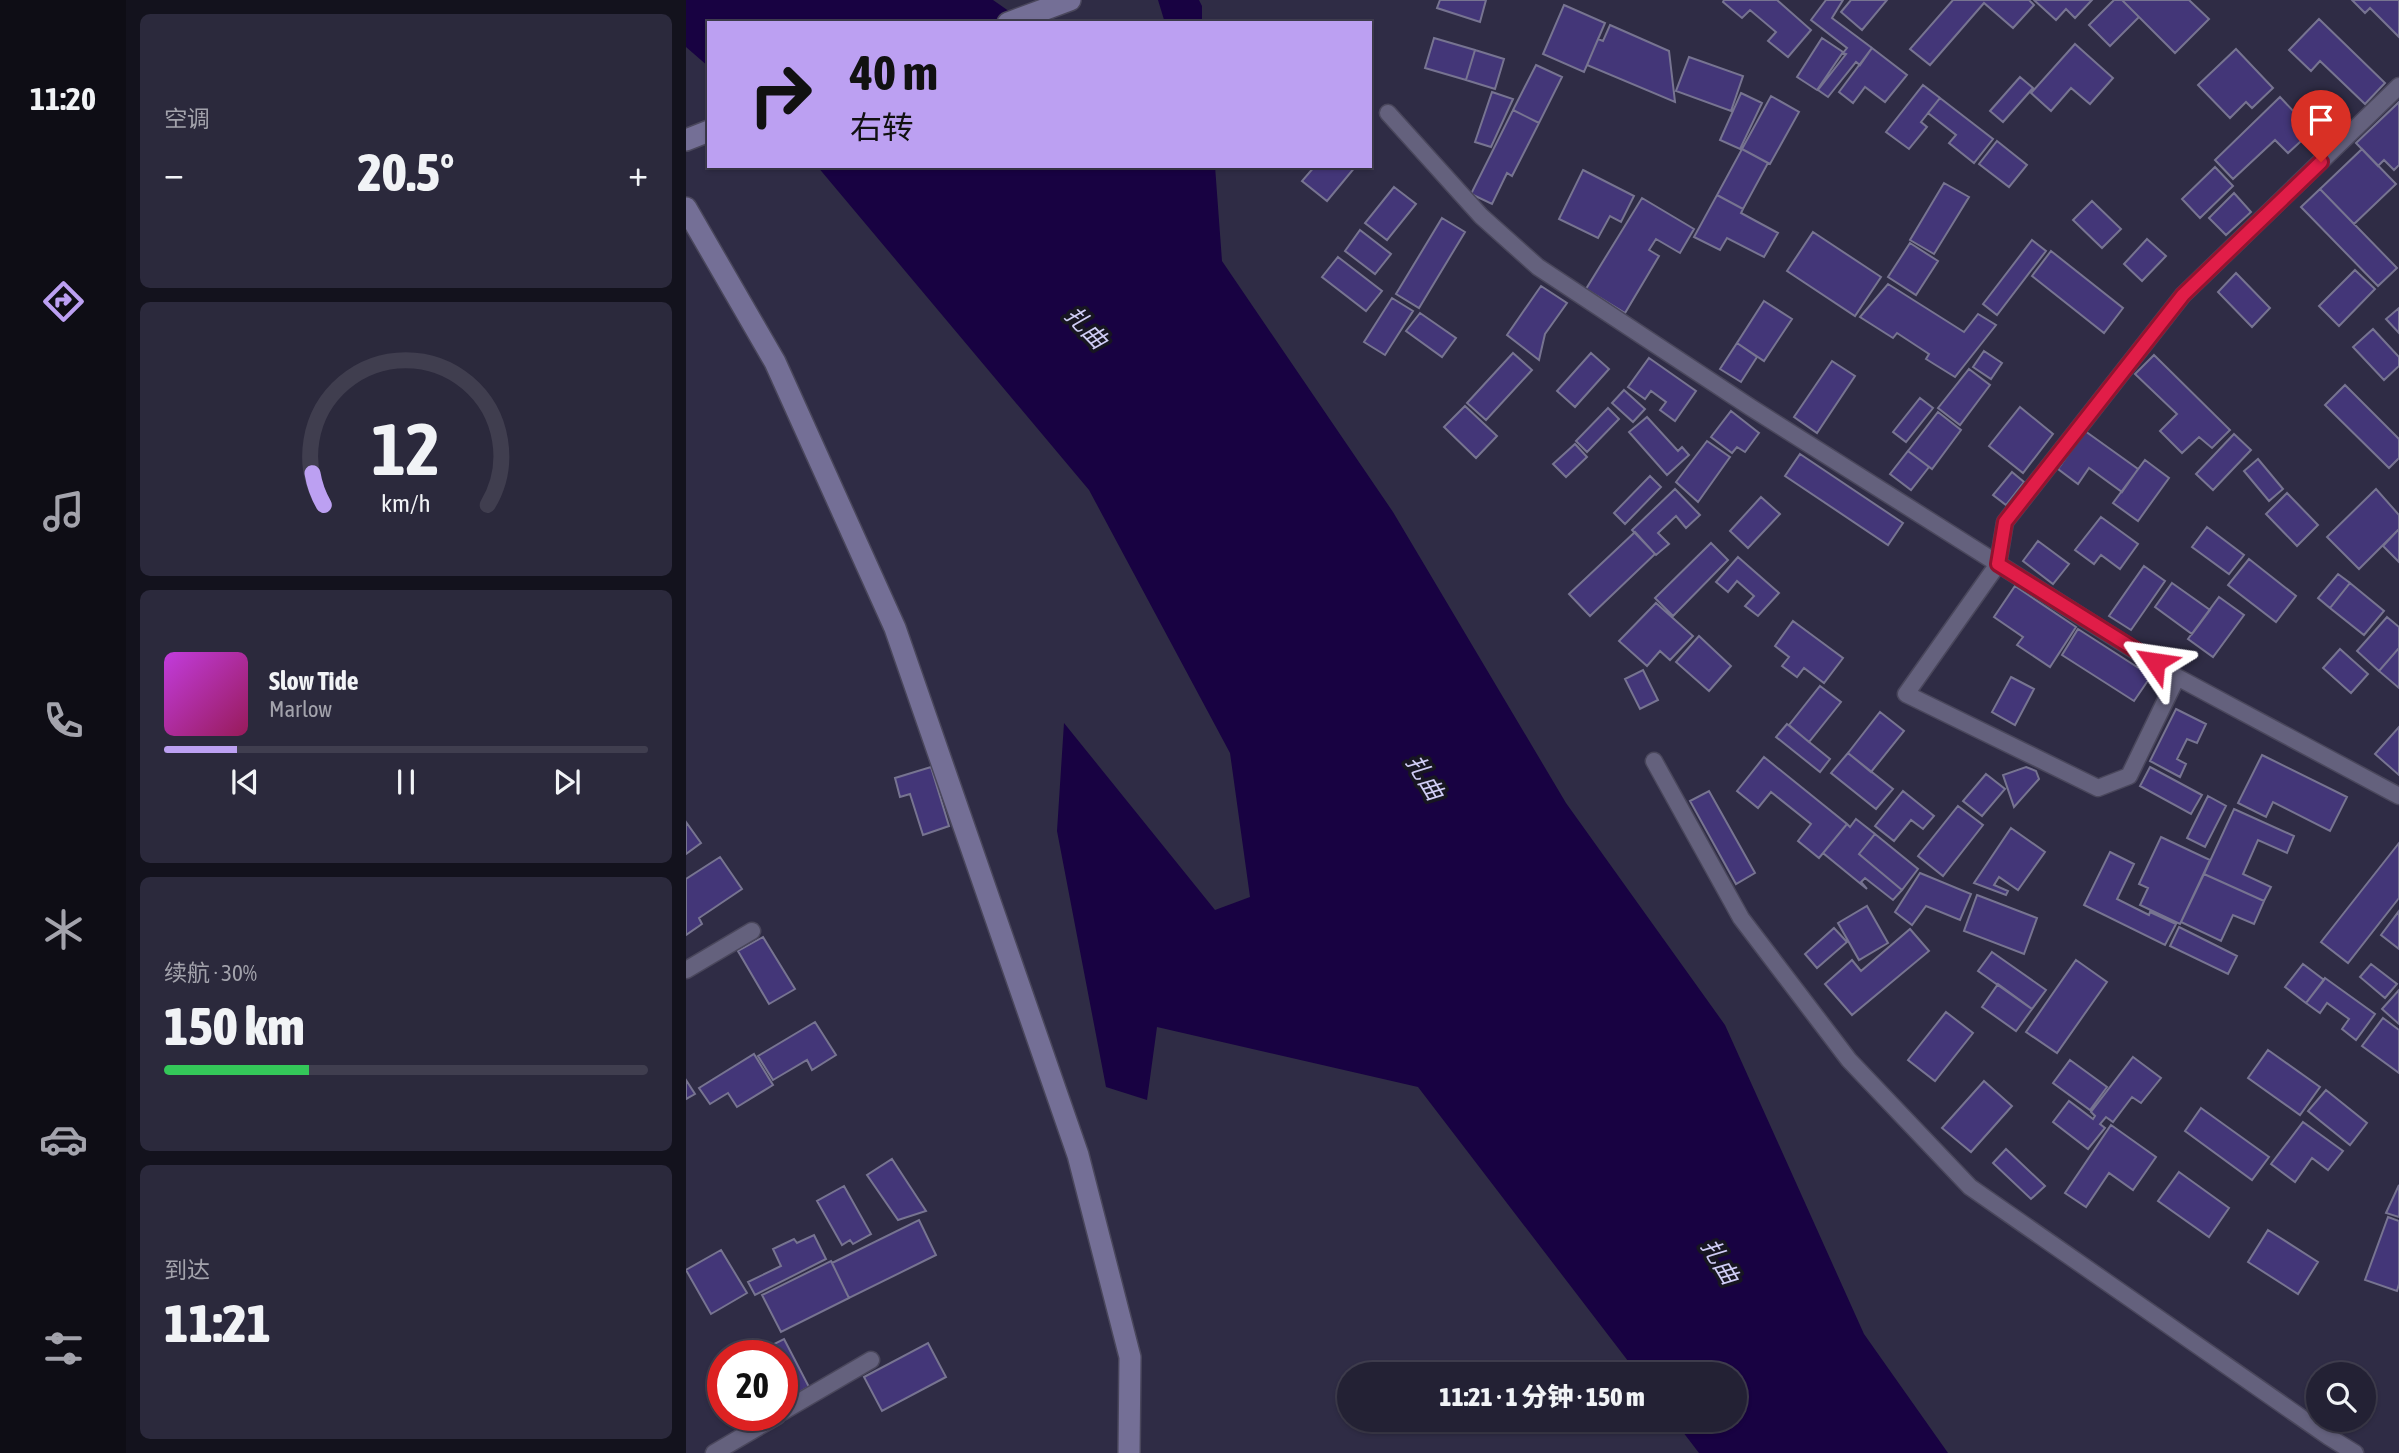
<!DOCTYPE html>
<html lang="zh">
<meta charset="utf-8">
<style>
body{margin:0;font-family:"Asap Condensed","Noto Sans SC",sans-serif;background:#2b293c;color:#f1f3f6;height:100vh;display:flex;flex-direction:column;font-size:26px;white-space:nowrap}
*{box-sizing:border-box;margin:0}
p{font-size:23px;color:#a3a3ac}
.icon{flex:none;width:38px;height:38px;fill:none;stroke:currentColor;stroke-width:2;stroke-linecap:round;stroke-linejoin:round}
.map{position:relative;flex:1;overflow:hidden}
.drawer{display:flex;flex-direction:column;gap:14px;padding:14px;background:#13121d;width:560px}
.drawer>*{flex:none}
.top-card{position:absolute;left:21px;top:21px;width:665px;height:147px;border-radius:0px;box-shadow:0 2px 5px #0004,0 0 0 2px #403e4f;background:#bca0f2;color:#111;overflow:hidden}
.tools{position:absolute;left:1620px;top:1362px;display:grid;gap:14px}
.tools a{display:grid;place-items:center;width:70px;height:70px;border-radius:50%;background:#232134;box-shadow:0 2px 5px #0004,0 0 0 2px #403e4f;font-size:35px}
.speed{position:absolute;left:21px;top:1340px;display:flex;gap:14px;font-size:35px;font-weight:700;text-align:center}
.speed>*{display:grid;place-content:center;width:91px;height:91px;border-radius:50%;background:#232134;box-shadow:0 2px 5px #0004,0 0 0 2px #403e4f;line-height:1}
.speed .limit{border:10px solid #d22;background:#fff;color:#111}
.pin{position:absolute;display:grid;place-items:center;width:60px;height:60px;color:#fff;margin:-72px -30px;border-radius:50% 50% 50% 0;rotate:-45deg;box-shadow:0 0 7px #0007}
.pin .icon{rotate:45deg}
.me{position:absolute;width:77px;margin:-38px;rotate:302deg;stroke-linejoin:round;filter:drop-shadow(0 0 5px #0008)}
.turn{display:flex;align-items:center;gap:24px;height:147px;padding:0 28px;font-size:32px}
.turn .icon{width:91px;height:91px;stroke-width:2.5}
.turn b{display:block;font-size:49px;line-height:60px}
.big{font-size:52px;font-weight:800;line-height:1.1}
.drawer .widget{flex:1;display:flex;flex-direction:column;justify-content:center;gap:10px;min-width:0;padding:0 24px;border-radius:10px;background:#2b293c}
.drawer .dial{align-items:center;gap:0}
.dial svg{height:182px;overflow:visible;fill:none;stroke:#403e4f;stroke-width:7;stroke-linecap:round;text-anchor:middle}
.dial text{fill:#f1f3f6;stroke:none}
.song{display:flex;align-items:center;gap:21px}
.cover{width:84px;height:84px;border-radius:10px;background:linear-gradient(135deg,hsl(290 70% 55%),hsl(330 70% 35%))}
.played{height:7px;border-radius:4px;background:linear-gradient(90deg,#bca0f2 15%,#403e4f 15%)}
.keys{display:flex;justify-content:space-around;direction:ltr}
.heat{display:flex;justify-content:space-between;align-items:center;font-size:38px;direction:ltr}
.charge{height:10px;border-radius:5px;background:linear-gradient(90deg,#34c759 30%,#403e4f 0)}
.trip{position:absolute;left:651px;top:1362px;width:410px;height:70px;border-radius:35px;background:#232134;box-shadow:0 2px 5px #0004,0 0 0 2px #403e4f;font-weight:800;line-height:70px;text-align:center}
main{display:flex;flex:1;min-height:0}
.tabs{display:flex;flex-direction:column;width:126px;justify-content:space-around;align-items:center;background:#0e0d15;color:#a3a3ac}
.tabs .icon{width:49px;height:49px}
.tabs .current{color:#bca0f2}
.tabs b{font-size:32px;color:#f1f3f6}
.map>svg:first-child{display:block}
</style>
<main>
<nav class="tabs">
<b>11:20</b>
<svg class="icon current" aria-label="directions" viewBox="0 0 24 24"><path d="M12 3l9 9-9 9-9-9zM9 14v-3h6M13 9l2 2-2 2"/></svg>
<svg class="icon" aria-label="music" viewBox="0 0 24 24"><path d="M9 18V5l10-2v13"/><circle cx="6" cy="18" r="3"/><circle cx="16" cy="16" r="3"/></svg>
<svg class="icon" aria-label="phone" viewBox="0 0 24 24"><path d="M5 4h4l2 5-3 2q2 4 5 5l2-3 5 2v4C11 20 4 13 5 4z"/></svg>
<svg class="icon" aria-label="climate" viewBox="0 0 24 24"><path d="M12 3v18M4 7l16 10M4 17L20 7"/></svg>
<svg class="icon" aria-label="car" viewBox="0 0 24 24"><path d="M5 17H2v-5l4-1 3-4h7l3 4 3 1v5h-3M9 17h6M6 11h13"/><circle cx="7" cy="17" r="2"/><circle cx="17" cy="17" r="2"/></svg>
<svg class="icon" aria-label="filters" viewBox="0 0 24 24"><path d="M4 7h16M4 17h16"/><circle cx="9" cy="7" r="2"/><circle cx="15" cy="17" r="2"/></svg>
</nav>
<section class="drawer">
<div class="widget"><p>空调</p>
<div class="heat"><a>−</a><b class="big">20.5°</b><a>+</a></div>
</div>
<div class="widget dial"><svg viewBox="0 0 100 80">
<path d="M14 69A42 42 0 1 1 86 69"/>
<path d="M14 69A42 42 0 0 1 9 55" stroke="#bca0f2"/>
<text x="50" y="56" font-size="32" font-weight="700">12</text>
<text x="50" y="72" font-size="11">km/h</text>
</svg></div>
<div class="widget">
<div class="song"><i class="cover"></i><div><b>Slow Tide</b><p>Marlow</p></div></div>
<div class="played"></div>
<div class="keys"><svg class="icon" aria-label="previous" viewBox="0 0 24 24"><path d="M18 5L8 12l10 7zM5 5v14"/></svg><svg class="icon" aria-label="pause" viewBox="0 0 24 24"><path d="M8 5v14M16 5v14"/></svg><svg class="icon" aria-label="next" viewBox="0 0 24 24"><path d="M6 5l10 7-10 7zM19 5v14"/></svg></div>
</div>
<div class="widget"><p>续航 · 30%</p><b class="big">150 km</b><div class="charge"></div></div>
<div class="widget"><p>到达</p><b class="big">11:21</b></div>
</section>
<div class="map">
<svg width="1713" height="1453" viewBox="0 0 1713 1453">
<rect width="100%" height="100%" fill="#2f2c45"/>
<path fill="#180242" d="M0 0H307L340 23H23V67L0 47Z
M472 0H513L516 6V23H479Z
M131 166H529L536 261 707 512 880 803 1039 1025 1178 1334 1262 1453H1013L987 1419H1048V1374H952L732 1087 471 1027 461 1100 420 1087 371 831 378 723 529 910 564 897 544 753 403 490Z"/>
<path fill="#433678" stroke="#777491" stroke-width="2" d="M754 0H800L794 22 751 8Z
M1038 0H1091L1125 30 1102 57 1082 41 1090 32 1064 10 1056 18 1037 2Z
M1140 0H1157L1146 18 1186 48 1174 65 1170 62 1142 97 1132 90 1160 54 1157 53 1161 48 1125 20Z
M1165 0H1201L1176 30 1155 12Z
M1267 0H1343L1348 5 1327 28 1298 3 1244 65 1224 49Z
M1348 0H1406L1389 18 1380 9 1370 20Z
M1428 0H1436L1453 17 1424 46 1403 25Z
M1436 0H1503L1523 19 1489 53Z
M1666 0H1713V37L1684 8 1679 13Z
M878 5 919 23 898 72 857 54Z
M1633 19 1699 83 1679 104 1634 61 1625 71 1603 50Z
M924 25 983 51 989 102 901 65 912 39 917 41Z
M748 38 789 50 780 80 739 68Z
M1136 38 1157 52 1131 90 1111 77Z
M1389 44 1427 78 1404 104 1385 88 1365 111 1345 93Z
M1186 48 1221 75 1199 102 1179 87 1167 103 1153 92Z
M1550 49 1587 88 1566 108 1560 102 1544 118 1512 85Z
M789 50 818 59 809 89 780 80Z
M1003 57 1057 76 1045 111 990 91Z
M850 65 876 77 853 123 827 110Z
M1334 77 1347 88 1317 122 1304 111Z
M1237 85 1254 98 1235 122 1241 127 1223 149 1200 132Z
M806 92 827 99 805 147 789 142Z
M1055 93 1076 103 1054 149 1034 140Z
M1085 96 1113 112 1084 164 1056 149Z
M1594 97 1626 131 1602 153 1589 140 1547 179 1529 160Z
M1254 98 1307 139 1288 163 1263 143 1270 135 1242 113Z
M1713 102V165L1708 170 1698 160 1692 166 1670 143Z
M827 110 853 123 826 176 821 173 806 204 785 194Z
M1311 141 1341 165 1323 187 1293 164Z
M1056 149 1082 163 1057 209 1031 195Z
M1676 149 1710 184 1668 224 1634 189Z
M629 166H670L641 201 616 181Z
M1529 167 1547 186 1514 218 1496 199Z
M897 170 948 196 935 222 924 216 912 238 873 219Z
M1258 183 1283 197 1248 254 1224 240Z
M708 187 730 204 701 240 679 223Z
M1634 189 1711 268 1692 286 1615 207Z
M1548 193 1565 212 1540 235 1523 218Z
M1031 195 1057 209 1055 213 1092 233 1078 257 1041 238 1034 250 1008 237Z
M956 198 1008 229 994 253 970 239 963 250 973 256 939 313 900 289Z
M1406 201 1435 229 1416 248 1387 220Z
M756 218 779 232 733 308 710 294Z
M674 230 705 254 689 274 659 251Z
M1127 232 1195 277 1169 316 1101 271Z
M1461 239 1480 256 1456 281 1438 264Z
M1346 240 1360 251 1311 315 1297 304Z
M1224 243 1252 261 1230 295 1202 277Z
M1365 251 1437 308 1418 333 1346 276Z
M652 257 696 291 680 311 636 277Z
M1669 270 1689 289 1653 326 1633 306Z
M1550 273 1584 308 1566 327 1532 292Z
M1202 284 1278 332 1292 314 1310 325 1269 377 1240 359 1243 354 1211 333 1207 338 1174 317Z
M855 286 881 303 859 334 853 360 821 335Z
M706 298 727 311 699 355 678 342Z
M1078 301 1106 319 1078 361 1051 343Z
M1713 308V333L1700 319Z
M734 313 770 338 756 357 720 331Z
M1687 329 1713 357V366L1698 380 1667 347Z
M1051 343 1071 357 1055 382 1034 369Z
M1298 351 1316 363 1305 379 1287 367Z
M827 353 846 370 800 420 781 403Z
M905 353 923 369 889 407 871 391Z
M1468 355 1544 430 1526 448 1513 437 1496 453 1474 431 1491 414 1449 374Z
M963 358 1010 391 989 421 974 410 980 402 965 391 959 399 942 387Z
M1146 361 1169 376 1131 433 1108 417Z
M1283 369 1304 385 1274 425 1252 408Z
M1659 385 1713 439V458L1703 468 1639 405Z
M938 390 959 409 947 422 926 403Z
M1234 398 1247 408 1220 442 1207 432Z
M779 406 811 436 790 458 758 427Z
M1334 407 1367 434 1337 473 1303 446Z
M922 408 933 419 901 452 890 441Z
M1045 411 1073 433 1059 452 1051 447 1046 453 1025 437Z
M1252 412 1275 430 1246 469 1222 451Z
M961 417 992 451 996 447 1003 455 981 475 943 432Z
M1399 431 1452 469 1436 492 1403 468 1392 484 1372 469Z
M1548 434 1565 450 1527 490 1510 474Z
M1021 441 1044 457 1012 502 990 482Z
M889 444 901 457 880 477 867 464Z
M1222 451 1243 467 1225 490 1204 474Z
M1114 454 1217 523 1202 545 1099 476Z
M1572 459 1597 489 1583 501 1558 471Z
M1459 460 1483 478 1452 521 1427 503Z
M1326 472 1338 482 1320 505 1307 495Z
M964 476 975 487 939 524 928 513Z
M989 489 1014 515 1000 528 990 516 972 533 983 544 970 555 946 530Z
M1690 489 1713 515V529L1673 569 1641 537Z
M1601 493 1632 525 1611 546 1580 514Z
M1075 497 1094 514 1062 548 1044 531Z
M1415 517 1452 544 1434 569 1415 555 1408 564 1389 550Z
M1521 527 1558 555 1543 574 1506 547Z
M1713 529V562L1697 546Z
M949 532 969 554 904 616 883 594Z
M1352 541 1383 564 1367 584 1337 561Z
M1025 543 1042 560 987 616 969 598Z
M1052 557 1093 593 1072 616 1059 606 1068 596 1051 581 1042 592 1030 582Z
M1563 559 1610 596 1590 622 1542 585Z
M1458 566 1479 581 1445 630 1423 616Z
M1652 574 1664 583 1644 608 1632 598Z
M1486 583 1524 610 1506 634 1469 607Z
M1664 583 1698 611 1678 635 1644 608Z
M1329 586 1390 627 1364 667 1331 645 1337 637 1308 617Z
M1533 597 1558 615 1527 657 1502 639Z
M970 603 1007 636 984 660 974 651 961 666 933 641Z
M1701 617 1713 627V648L1693 671 1671 651Z
M1107 621 1157 658 1138 683 1118 668 1111 677 1096 666 1103 657 1089 646Z
M1392 629 1465 676 1448 701 1376 655Z
M1013 636 1045 666 1023 691 990 662Z
M1713 648V688L1693 671Z
M1654 649 1682 674 1665 693 1637 668Z
M957 670 972 700 954 709 939 679Z
M1325 677 1348 689 1329 725 1306 712Z
M1134 686 1155 702 1123 742 1103 725Z
M1490 709 1520 724 1511 743 1501 739 1491 759 1500 764 1494 777 1464 761Z
M1194 712 1218 731 1185 772 1162 753Z
M1101 724 1144 759 1134 772 1090 737Z
M1713 727V775L1689 754Z
M1162 753 1207 789 1190 809 1145 773Z
M1576 755 1661 797 1644 831 1587 802 1580 817 1552 803Z
M1078 757 1161 824 1133 858 1112 841 1125 824 1085 792 1072 808 1051 791Z
M245 767 263 826 237 835 224 794 214 797 209 778Z
M1340 767 1350 771 1353 779 1328 807 1317 775Z
M1464 767 1516 795 1505 814 1454 786Z
M1300 774 1319 789 1296 816 1277 801Z
M1023 791 1069 873 1050 884 1004 801Z
M1217 791 1248 816 1237 829 1225 820 1208 841 1189 826Z
M1522 796 1540 806 1519 847 1501 838Z
M1272 806 1297 825 1257 876 1232 856Z
M1548 809 1608 836 1601 853 1572 840 1557 874 1585 887 1578 901 1518 874Z
M1170 819 1189 834 1173 854 1216 890 1207 900 1179 878 1175 882 1181 889 1137 853 1161 824 1164 827Z
M0 822 15 843 0 854Z
M1325 828 1359 852 1332 890 1313 877 1308 885 1322 891 1320 895 1288 883Z
M1189 834 1232 869 1216 890 1173 854Z
M1475 837 1524 860 1494 924 1454 905 1462 888 1453 884Z
M1713 843V898L1662 963 1635 942Z
M1424 852 1448 864 1431 899 1463 915 1464 912 1490 924 1479 945 1398 905Z
M34 857 56 889 13 918 16 924 0 935V879Z
M1234 873 1285 894 1274 920 1240 906 1226 925 1209 912Z
M1518 874 1578 901 1568 924 1547 915 1535 941 1495 922Z
M1291 895 1351 918 1338 954 1278 931Z
M1181 906 1202 943 1173 960 1152 923Z
M1713 911V949L1695 935Z
M1493 927 1551 956 1542 974 1484 946Z
M1148 928 1161 942 1131 968 1119 954Z
M1224 929 1243 951 1166 1015 1139 984 1166 960 1175 971Z
M77 937 109 989 83 1004 52 951Z
M1306 952 1360 990 1346 1009 1292 971Z
M1390 960 1421 982 1371 1053 1340 1032Z
M1617 964 1638 980 1620 1003 1599 987Z
M1685 964 1711 984 1699 998 1674 977Z
M1639 978 1689 1014 1670 1040 1656 1029 1663 1019 1641 1003 1634 1013 1620 1003Z
M1312 984 1346 1009 1330 1031 1296 1007Z
M1713 990V1024L1696 1009Z
M1260 1012 1287 1033 1249 1081 1222 1060Z
M1697 1018 1713 1030V1073L1676 1046Z
M129 1022 150 1055 126 1070 121 1060 87 1080 72 1056Z
M1582 1050 1634 1087 1614 1115 1562 1078Z
M68 1054 87 1085 51 1107 42 1093 24 1104 13 1088Z
M1447 1057 1475 1078 1455 1103 1446 1097 1427 1122 1420 1117 1414 1124 1419 1128 1402 1149 1367 1122 1383 1101 1407 1119 1409 1116 1405 1112Z
M1384 1060 1421 1087 1404 1110 1367 1083Z
M0 1080 9 1094 0 1099Z
M1298 1081 1326 1106 1285 1152 1256 1128Z
M1640 1090 1681 1123 1664 1145 1622 1111Z
M1515 1108 1583 1157 1566 1180 1499 1131Z
M1617 1122 1657 1151 1642 1170 1626 1158 1609 1182 1585 1164Z
M1425 1125 1470 1157 1447 1190 1423 1173 1400 1207 1379 1193Z
M1320 1149 1359 1186 1345 1199 1307 1163Z
M206 1159 240 1211 212 1220 181 1175Z
M1493 1172 1543 1208 1523 1237 1472 1201Z
M1713 1185V1217L1700 1213Z
M158 1186 185 1234 167 1244 164 1240 156 1245 131 1201Z
M1702 1217 1713 1221V1284L1711 1291 1679 1280Z
M233 1220 250 1255 163 1298 146 1263Z
M1582 1230 1632 1262 1612 1294 1562 1262Z
M128 1235 140 1259 69 1295 62 1282 95 1266 87 1249 108 1239 111 1243Z
M35 1250 61 1293 25 1314 0 1270Z
M145 1261 163 1298 95 1332 76 1295Z
M98 1339 123 1387 101 1399 96 1390V1356H79L76 1350Z
M242 1343 260 1377 196 1411 178 1377Z
M37 1378V1412L23 1386Z
M39 1416H60L44 1425Z"/>
<g fill="none" stroke-linecap="round" stroke-linejoin="round">
<g stroke="#4a475c" stroke-width="19">
<path id="lane" d="M702 113 795 216 852 267 1064 407 1491 677 1713 796
M1491 677 1443 776 1412 788 1220 694 1312 564 1319 522 1497 295 1713 86
M968 761 1055 918 1163 1060 1284 1187 1643 1437 1669 1453
M0 970 66 931
M96 1412 185 1360
M28 1453 91 1416"/>
</g>
<g stroke="#4a475c" stroke-width="24">
<path id="secondary" d="M322 23 384 0
M0 140 23 131
M0 208 89 362 209 628 392 1155 444 1357 443 1453"/>
</g>
<use href="#lane" stroke="#64617d" stroke-width="16"/>
<use href="#secondary" stroke="#746f96" stroke-width="21"/>
</g>
<g fill="none" stroke-linecap="round" stroke-linejoin="round">
<g stroke="#92132f" stroke-width="18">
<path id="route" d="M1469 662 1312 564 1319 522 1497 295 1635 162"/>
</g>
<use href="#route" stroke="#e11d48" stroke-width="12"/>
</g>
<g text-anchor="middle" dominant-baseline="central" stroke-width="7" stroke-linejoin="round" paint-order="stroke">
<g font-size="24" font-style="italic" fill="#d0cdf5" stroke="#171621">
<text transform="translate(400 327) rotate(46)">扎曲</text>
<text transform="translate(739 777) rotate(59)">扎曲</text>
<text transform="translate(1034 1261) rotate(59)">扎曲</text>
</g>
</g>
</svg>
<div class="tools">
<a><svg class="icon" aria-label="search" viewBox="0 0 24 24"><circle cx="10" cy="10" r="6"/><path d="M15 15l6 6"/></svg></a>
</div>
<div class="speed"><div class="limit">20</div></div>
<div class="pin" style="left:1635px;top:162px;background:#d93025"><svg class="icon" aria-label="arrive" viewBox="0 0 24 24"><path d="M6 21V4h12l-3 4 3 4H6"/></svg></div>
<svg class="me" style="left:1469px;top:662px" viewBox="-20 -20 40 40"><path d="M0-17L14 15 0 8-14 15z" fill="#e11d48" stroke="#fff" stroke-width="4"/></svg>
<div class="trip">11:21 · 1 分钟 · 150 m</div>
<div class="top-card">
<div class="turn"><svg class="icon" aria-label="right" viewBox="0 0 24 24"><path d="M7 20v-9h11M14 6l5 5-5 5"/></svg><div><b>40 m</b>右转</div></div>
</div>
</div>
</main>
